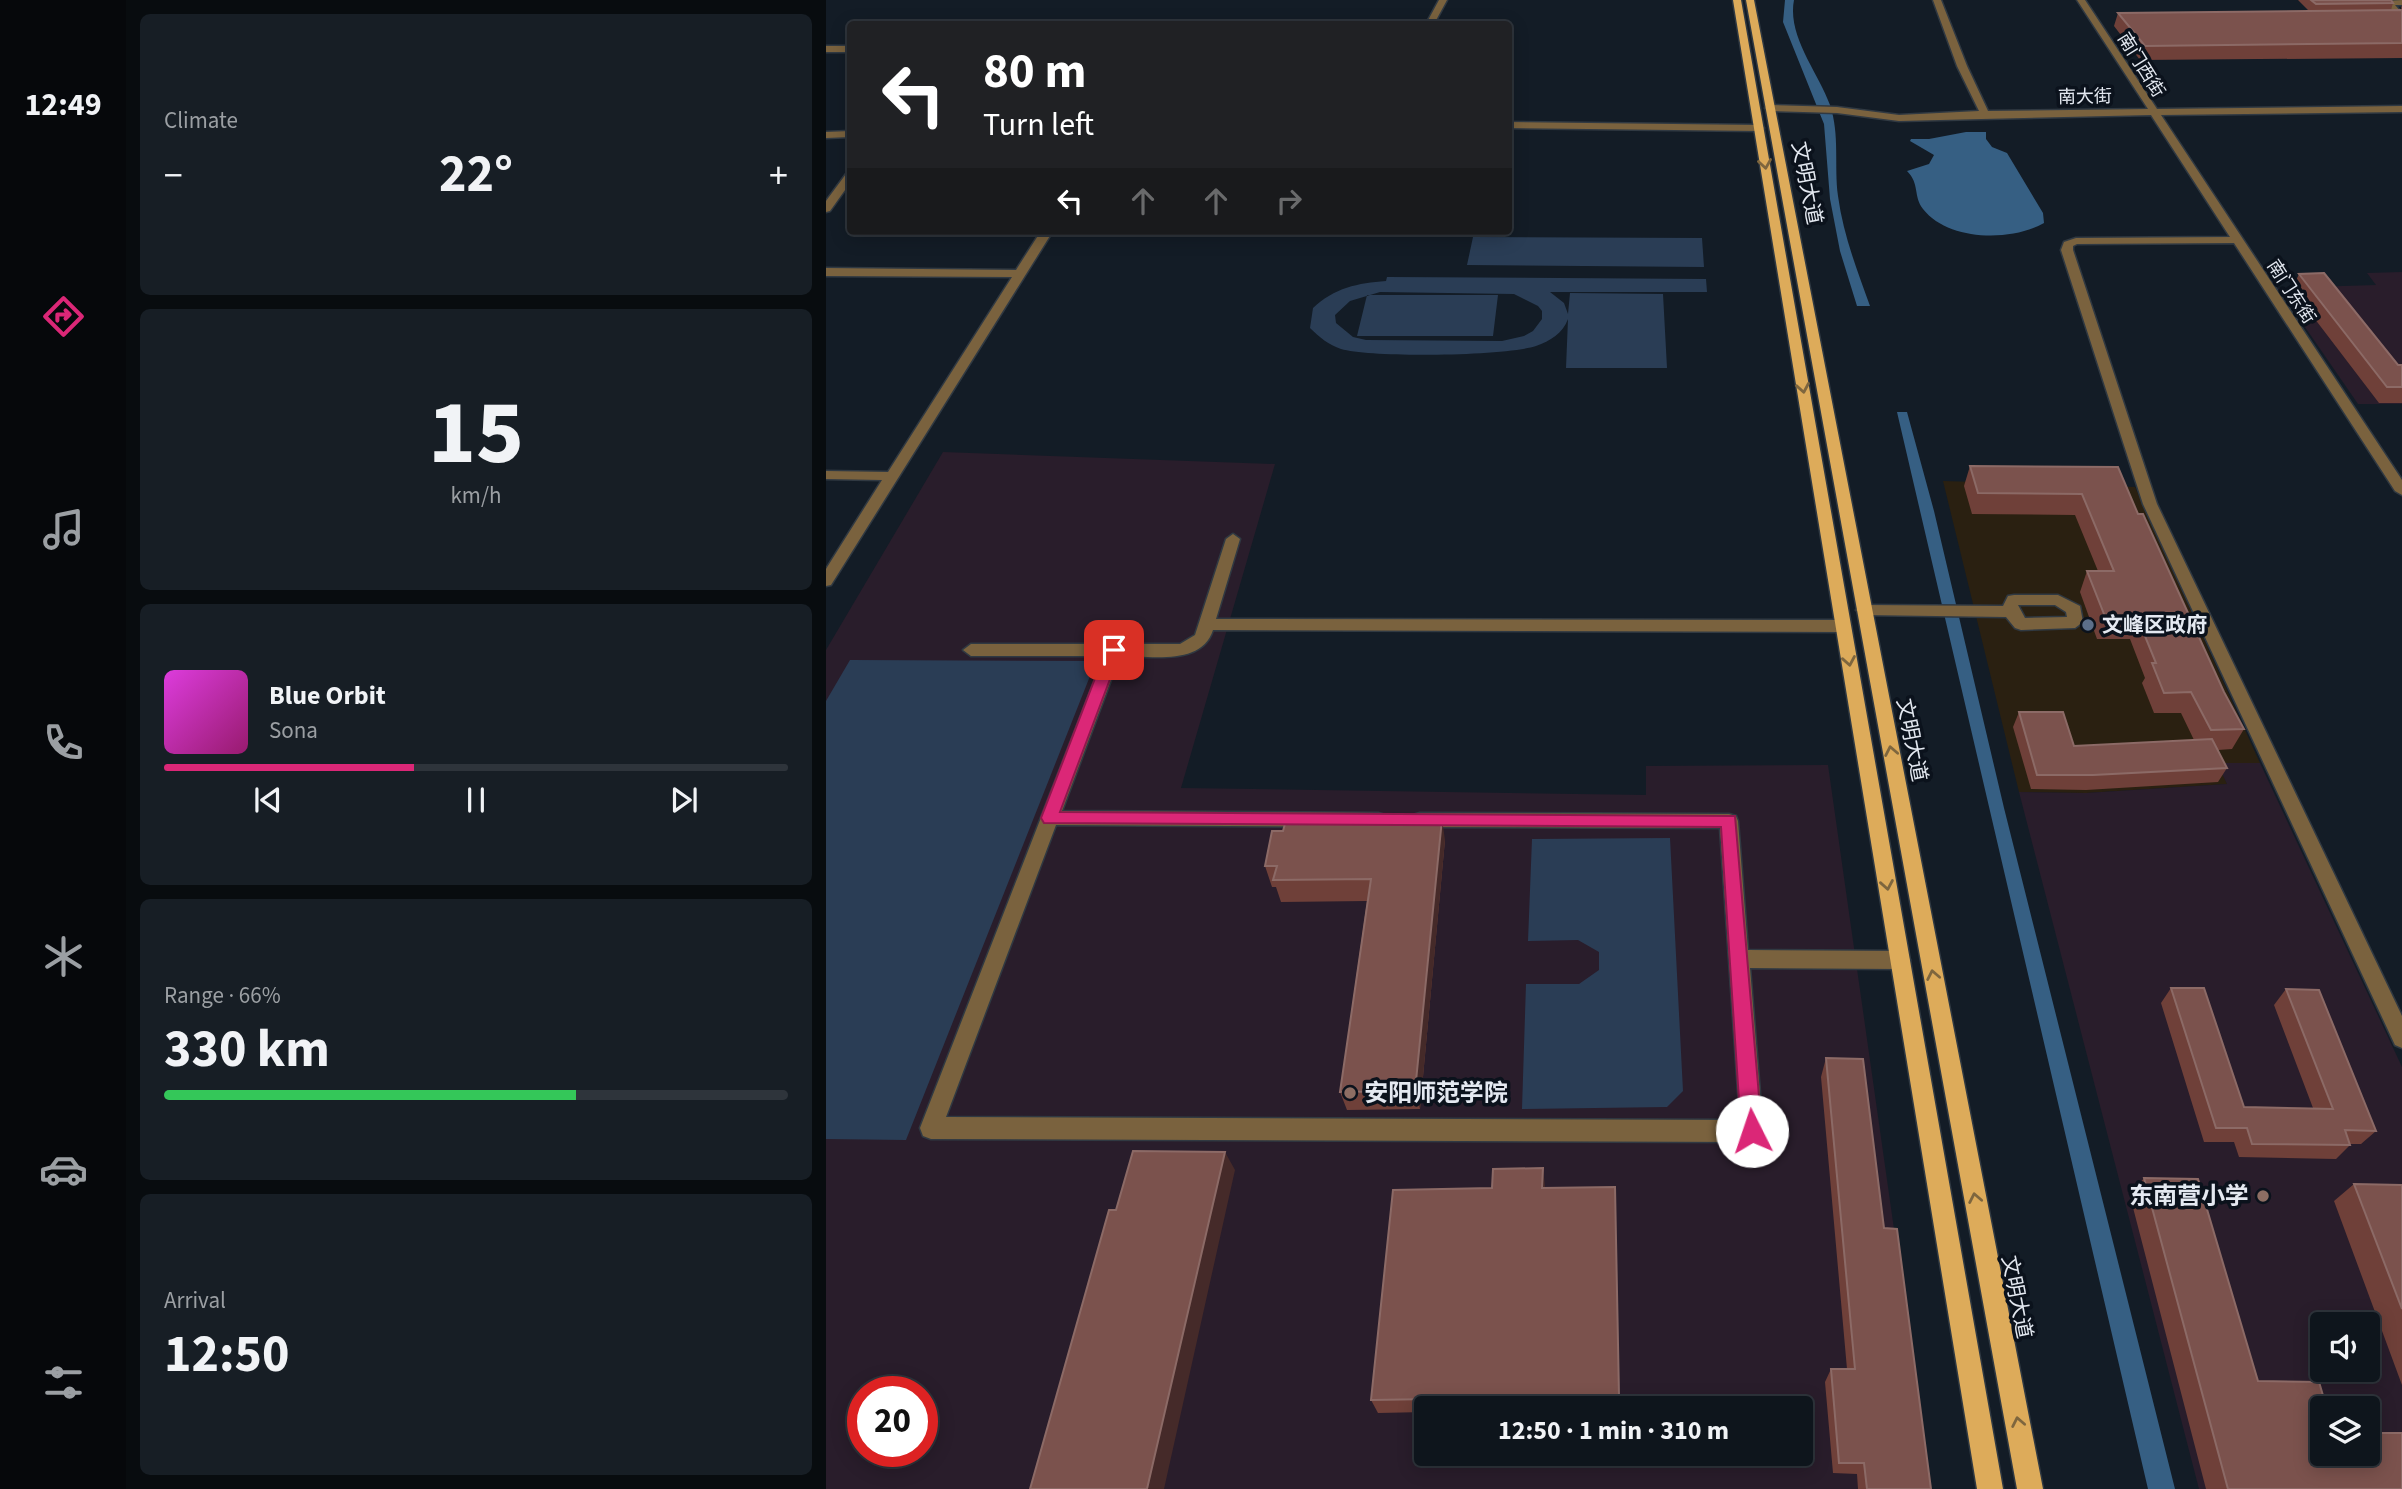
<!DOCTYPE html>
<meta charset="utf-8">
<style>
body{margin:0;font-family:"Source Sans 3","Noto Sans SC",sans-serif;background:#171e25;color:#f1f3f6;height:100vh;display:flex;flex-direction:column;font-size:26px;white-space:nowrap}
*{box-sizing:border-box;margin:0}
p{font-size:23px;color:#9b9fa3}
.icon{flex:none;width:38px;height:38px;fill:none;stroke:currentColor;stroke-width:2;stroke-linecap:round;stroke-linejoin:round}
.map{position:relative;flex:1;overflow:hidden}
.side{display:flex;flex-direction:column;gap:14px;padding:14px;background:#080c0f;width:700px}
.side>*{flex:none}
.banner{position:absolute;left:21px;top:21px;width:665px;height:214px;border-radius:7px;box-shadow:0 4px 18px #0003,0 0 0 2px #2e343b;background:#202124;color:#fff;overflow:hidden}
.tools{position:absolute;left:1484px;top:1312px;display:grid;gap:14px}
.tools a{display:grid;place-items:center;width:70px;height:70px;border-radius:7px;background:#0e151c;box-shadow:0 4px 18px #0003,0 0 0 2px #2e343b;font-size:35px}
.speed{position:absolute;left:21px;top:1376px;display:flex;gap:14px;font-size:35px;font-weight:700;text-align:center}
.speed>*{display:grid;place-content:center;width:91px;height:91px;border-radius:50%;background:#0e151c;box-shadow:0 4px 18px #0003,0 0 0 2px #2e343b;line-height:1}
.speed .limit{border:10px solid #d22;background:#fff;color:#111}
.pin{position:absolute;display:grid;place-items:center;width:60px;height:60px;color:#fff;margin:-30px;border-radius:14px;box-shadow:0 4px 10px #0006}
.me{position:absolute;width:77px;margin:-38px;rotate:356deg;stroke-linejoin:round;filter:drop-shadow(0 0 5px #0008)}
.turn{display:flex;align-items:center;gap:24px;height:147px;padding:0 21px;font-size:32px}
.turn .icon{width:91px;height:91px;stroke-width:2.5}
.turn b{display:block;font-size:49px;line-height:60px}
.lanes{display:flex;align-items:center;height:66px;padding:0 21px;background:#0003;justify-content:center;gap:35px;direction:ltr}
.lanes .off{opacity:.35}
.big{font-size:52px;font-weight:700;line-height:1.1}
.side .card{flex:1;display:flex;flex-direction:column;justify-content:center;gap:10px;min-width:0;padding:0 24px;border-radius:10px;background:#171e25}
.side .dial{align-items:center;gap:0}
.dial b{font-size:91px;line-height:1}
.song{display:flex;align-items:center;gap:21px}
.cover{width:84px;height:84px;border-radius:10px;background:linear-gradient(135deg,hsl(300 70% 55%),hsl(320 70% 35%))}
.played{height:7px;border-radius:4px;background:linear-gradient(90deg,#db2777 40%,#2e343b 40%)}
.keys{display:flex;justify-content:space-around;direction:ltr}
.heat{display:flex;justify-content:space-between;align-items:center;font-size:38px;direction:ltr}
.charge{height:10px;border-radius:5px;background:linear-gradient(90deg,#34c759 66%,#2e343b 0)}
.trip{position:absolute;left:588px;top:1396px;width:399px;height:70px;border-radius:7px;background:#0e151c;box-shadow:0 4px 18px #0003,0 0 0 2px #2e343b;font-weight:700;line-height:70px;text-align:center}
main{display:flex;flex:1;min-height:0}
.dock{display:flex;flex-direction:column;width:126px;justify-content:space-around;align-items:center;background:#06080b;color:#9b9fa3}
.dock .icon{width:49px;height:49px}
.dock .selected{color:#db2777}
.dock b{font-size:32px;color:#f1f3f6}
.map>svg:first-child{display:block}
</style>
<main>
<nav class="dock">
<b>12:49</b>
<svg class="icon selected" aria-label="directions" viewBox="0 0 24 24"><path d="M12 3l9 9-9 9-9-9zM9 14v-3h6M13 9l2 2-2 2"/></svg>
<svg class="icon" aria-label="music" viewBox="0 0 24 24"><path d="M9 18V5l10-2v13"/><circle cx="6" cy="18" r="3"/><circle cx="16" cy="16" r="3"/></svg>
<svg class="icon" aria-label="phone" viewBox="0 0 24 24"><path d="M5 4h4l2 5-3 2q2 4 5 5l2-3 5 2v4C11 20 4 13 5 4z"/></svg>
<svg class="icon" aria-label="climate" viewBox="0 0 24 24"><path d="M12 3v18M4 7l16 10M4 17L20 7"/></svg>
<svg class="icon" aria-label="car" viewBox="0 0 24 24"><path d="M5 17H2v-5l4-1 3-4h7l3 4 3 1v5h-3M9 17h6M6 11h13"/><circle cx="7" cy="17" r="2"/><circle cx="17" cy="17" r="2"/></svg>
<svg class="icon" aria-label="filters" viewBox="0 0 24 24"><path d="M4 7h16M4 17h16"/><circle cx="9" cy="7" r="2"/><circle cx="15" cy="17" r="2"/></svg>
</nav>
<section class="side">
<div class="card"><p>Climate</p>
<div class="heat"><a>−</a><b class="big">22°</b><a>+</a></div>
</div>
<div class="card dial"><b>15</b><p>km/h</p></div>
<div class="card">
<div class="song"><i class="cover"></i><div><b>Blue Orbit</b><p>Sona</p></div></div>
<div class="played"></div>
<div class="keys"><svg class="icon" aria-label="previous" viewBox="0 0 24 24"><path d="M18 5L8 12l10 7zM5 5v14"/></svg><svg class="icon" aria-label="pause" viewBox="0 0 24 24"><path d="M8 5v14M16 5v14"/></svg><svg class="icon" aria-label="next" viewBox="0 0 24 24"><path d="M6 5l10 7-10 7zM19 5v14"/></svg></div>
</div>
<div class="card"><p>Range · 66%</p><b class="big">330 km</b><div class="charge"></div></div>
<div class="card"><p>Arrival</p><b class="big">12:50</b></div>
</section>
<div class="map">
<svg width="1576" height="1489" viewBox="0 0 1576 1489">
<rect width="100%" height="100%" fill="#131c26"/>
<path fill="#2a2011" d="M1117 481 1309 487 1434 763H1392L1401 784 1260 793 1193 792Z"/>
<path fill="#291d2b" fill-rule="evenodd" d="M1576 272V404H1532L1452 288 1550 285 1541 273Z
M117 452 449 464 355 788 820 795V766L1002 765 1105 1489H0V650ZM37 1391H96V1451H37ZM600 1409H975V1454H600Z
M1391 763H1434L1576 1067V1489H1373L1193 792 1260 793 1401 784ZM1496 1325H1542V1370H1496ZM1496 1409H1542V1454H1496Z"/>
<path fill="#2a3d55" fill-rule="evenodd" d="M647 237 876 238 878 267 641 265Z
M561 277 880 279 881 292H724L738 303 742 314 744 293 837 294 841 368H740L742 319C737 333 724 341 710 346 680 356 545 358 515 349 503 345 493 337 484 328L487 308C508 288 532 283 560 281ZM554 292 688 294 712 306 716 311V319L707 331 698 336 676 341 540 340 527 337 510 323 509 315 524 301Z
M541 295H672L667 336H531Z
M24 660 270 661 80 1140 0 1139V701Z
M844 838 857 1091 841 1107 696 1109 700 984H753L773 970V952L752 940 702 941 706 839Z"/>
<path fill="#365f83" d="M959 0H968C961 36 992 72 1004 105 1014 135 1008 166 1012 196 1017 234 1031 270 1044 306H1031L1014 251 1004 199 998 124 957 22Z
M1140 132H1160V139L1166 147 1181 153 1217 213 1218 223C1185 242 1122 241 1097 209 1087 196 1094 184 1081 171L1103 164 1108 155 1084 141 1085 139H1103Z
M1071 412H1081L1108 511 1178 808 1349 1489H1322Z"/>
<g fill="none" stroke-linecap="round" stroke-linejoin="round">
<g stroke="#303942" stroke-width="3">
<path id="minor" d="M613 0H621L608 24H600Z
M1107 0H1115L1141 66 1162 111 1322 109 1251 0H1259L1331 109 1576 106V112L1335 115 1576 480V495L1569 491 1408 243 1251 244 1247 246V250L1331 504 1576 1016V1048L1569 1045 1317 504 1235 250 1238 242 1250 238 1404 237 1325 115 1073 121 1011 113 944 111 939 108 944 105 1011 107 1073 115 1153 111 1131 66Z
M1576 0V5H1569L1576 13V19L1558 20V16L1569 15 1560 1Z
M0 46H24V52H0Z
M682 122 933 125 938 128 933 131 682 128Z
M24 131V137L0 138V132Z
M24 173V183L4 211 0 212V201L20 174Z
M215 231H227L5 585 0 586V569L56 480 0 479V471L62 472 186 277 0 276V268L190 270Z
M407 534 414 539 390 619 1017 620 1025 626 1017 632 387 630C376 666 324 656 294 656L236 811 552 813 559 815 561 820 559 825 552 827 230 825 120 1117 914 1120 894 828 594 827 587 825 585 820 587 815 594 813 903 814 910 816 912 821 922 950 1074 951 1081 954 1084 960 1081 966 1074 969 924 968 937 1131 934 1139 926 1142 105 1139 97 1136 94 1128 278 656H145L137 650 145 644H354L369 635 400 539Z
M1188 595H1232L1254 606 1257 622 1249 628 1195 630 1189 628 1180 617 1038 615 1030 610 1038 605 1177 606 1182 596ZM1192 605H1229L1240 612 1241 617 1199 618Z"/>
</g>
<g stroke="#303942" stroke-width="3">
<path id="major" d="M907 0H915L1177 1489H1151Z
M920 0H928L1217 1489H1191Z"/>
</g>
<use href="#minor" fill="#7a623e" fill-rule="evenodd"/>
<use href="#major" fill="#ddab5a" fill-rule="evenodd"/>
</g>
<path fill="#6f4039" d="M1472 0H1565L1567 3 1565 10H1576L1575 8 1576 5V58L1314 60 1288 26 1292 13 1483 11Z
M1473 274 1572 365H1576V403H1553L1466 289Z
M1144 466 1292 467 1312 514 1398 692 1418 729 1406 749 1392 750 1401 768 1392 782 1260 790 1205 789 1187 727 1193 712 1248 746 1368 740 1355 713H1328L1316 683 1319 678 1304 639H1271L1254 592 1261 571H1272L1249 515 1146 514 1138 486Z
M619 840 594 1109 521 1110 514 1092 541 901 455 902 450 887H446L439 866Z
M1345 988 1418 1107 1487 1108 1448 1005 1460 989 1550 1131 1535 1144H1524V1145L1510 1159 1413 1157 1408 1142H1378L1335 1003Z
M1000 1058 1058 1228 1105 1489H1032L1031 1474 1007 1473 999 1382 1005 1369H1021L995 1077Z
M1318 1178 1432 1381 1496 1454 1576 1489H1380L1304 1196Z
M1528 1184 1576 1185V1385L1508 1201Z
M789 1187 792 1408 600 1409V1412L552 1413 545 1400 719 1188Z"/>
<path fill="#452a29" d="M616 819 619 840 594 1109 589 1091Z
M399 1152 409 1170 338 1489H321Z
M717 1168 719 1186 718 1205 716 1188Z"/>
<path fill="#7b524d" stroke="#8c6a66" stroke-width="2" d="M1485 0H1565L1567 3 1490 4Z
M1576 10V43L1319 46 1292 13Z
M1498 273 1572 365H1576V387H1561L1473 274Z
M1144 466 1292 467 1312 514H1317L1398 692 1418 729 1385 730 1365 692 1338 693 1326 663H1330L1312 619H1280L1261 571H1288L1256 494 1152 493Z
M1193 712H1237L1248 746 1386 739 1401 768 1267 775H1211Z
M616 819 589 1091 514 1092 545 879 447 880 451 866H439L446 831H457L460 820Z
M1345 988H1378L1418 1107 1507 1109 1460 989 1493 990 1550 1131 1519 1130 1524 1145 1426 1144 1421 1128H1390Z
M1000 1058 1037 1059 1058 1228 1071 1229 1105 1489H1041L1038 1463H1013L1005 1369H1029Z
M307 1151 399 1152 321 1489H204L283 1210H290Z
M717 1168 716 1188 789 1187 793 1396 545 1400 567 1190 666 1188 667 1169Z
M1318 1178 1372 1179 1432 1381 1493 1382 1501 1409H1496V1454H1542V1433H1576V1489H1402Z
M1528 1184 1576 1185V1309Z"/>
<defs><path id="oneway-chevron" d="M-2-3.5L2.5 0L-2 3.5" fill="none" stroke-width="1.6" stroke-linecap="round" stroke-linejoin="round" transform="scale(1.75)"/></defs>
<g stroke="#7e663e">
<use href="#oneway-chevron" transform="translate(939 164) rotate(81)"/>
<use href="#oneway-chevron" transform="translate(977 388) rotate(80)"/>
<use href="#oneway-chevron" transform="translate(1023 661) rotate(80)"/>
<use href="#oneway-chevron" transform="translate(1065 751) rotate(-101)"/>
<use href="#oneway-chevron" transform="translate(1061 885) rotate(80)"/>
<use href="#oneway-chevron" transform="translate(1107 975) rotate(-101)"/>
<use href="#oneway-chevron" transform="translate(1149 1198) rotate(-101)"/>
<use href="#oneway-chevron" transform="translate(1192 1422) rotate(-101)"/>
</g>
<path fill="#db2777" stroke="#8e194d" stroke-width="2" d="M288 645 295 650 234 812 909 816 936 1131 933 1138 926 1141 918 1138 915 1131 895 827 218 823 215 818 280 650Z"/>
<circle fill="#5c6f8a" stroke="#0b121c" stroke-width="2.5" cx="1262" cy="625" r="7"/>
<g fill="#8d6e63" stroke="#0b121c" stroke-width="2.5">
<circle cx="524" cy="1093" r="7"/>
<circle cx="1437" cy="1196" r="7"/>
</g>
<g text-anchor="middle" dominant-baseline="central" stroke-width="7" stroke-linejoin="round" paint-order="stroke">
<g font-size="18" fill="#e4e9f1" stroke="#0b121c">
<text transform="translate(1315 65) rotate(58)">南门西街</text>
<text transform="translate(1259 97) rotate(-1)">南大街</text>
<text transform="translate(1465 292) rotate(57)">南门东街</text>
</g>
<g font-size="21" fill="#e4e9f1" stroke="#0b121c">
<text transform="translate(981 183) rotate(79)">文明大道</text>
<text transform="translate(1086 740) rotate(79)">文明大道</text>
<text transform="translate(1191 1297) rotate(79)">文明大道</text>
</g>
<g font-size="21" font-weight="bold" fill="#e4e9f1" stroke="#0b121c" text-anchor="start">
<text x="1276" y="625">文峰区政府</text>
</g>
<g font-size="24" font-weight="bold" fill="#e4e9f1" stroke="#0b121c" text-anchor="start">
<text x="538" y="1093">安阳师范学院</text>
<text x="1423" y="1196" text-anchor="end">东南营小学</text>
</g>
</g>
</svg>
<div class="tools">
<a><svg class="icon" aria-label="sound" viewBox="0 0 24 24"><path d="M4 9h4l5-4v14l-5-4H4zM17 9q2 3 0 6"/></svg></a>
<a><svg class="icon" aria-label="layers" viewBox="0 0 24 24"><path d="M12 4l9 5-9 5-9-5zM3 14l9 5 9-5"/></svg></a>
</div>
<div class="speed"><div class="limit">20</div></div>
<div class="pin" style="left:288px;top:650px;background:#d93025"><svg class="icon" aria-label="arrive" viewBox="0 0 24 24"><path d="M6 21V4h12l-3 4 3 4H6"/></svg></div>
<svg class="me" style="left:926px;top:1131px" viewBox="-20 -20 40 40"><circle r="19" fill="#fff"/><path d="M0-13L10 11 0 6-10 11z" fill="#db2777"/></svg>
<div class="trip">12:50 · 1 min · 310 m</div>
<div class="banner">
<div class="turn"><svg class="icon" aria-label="left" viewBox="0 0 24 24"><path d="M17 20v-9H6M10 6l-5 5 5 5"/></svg><div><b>80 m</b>Turn left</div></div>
<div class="lanes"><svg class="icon" aria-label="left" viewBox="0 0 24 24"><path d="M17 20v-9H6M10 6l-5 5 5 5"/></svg><svg class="icon off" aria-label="ahead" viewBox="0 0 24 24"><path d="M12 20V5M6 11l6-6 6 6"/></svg><svg class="icon off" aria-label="ahead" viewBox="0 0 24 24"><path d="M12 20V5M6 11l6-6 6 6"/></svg><svg class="icon off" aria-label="right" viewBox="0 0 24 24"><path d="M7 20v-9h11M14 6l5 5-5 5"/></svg></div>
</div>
</div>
</main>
